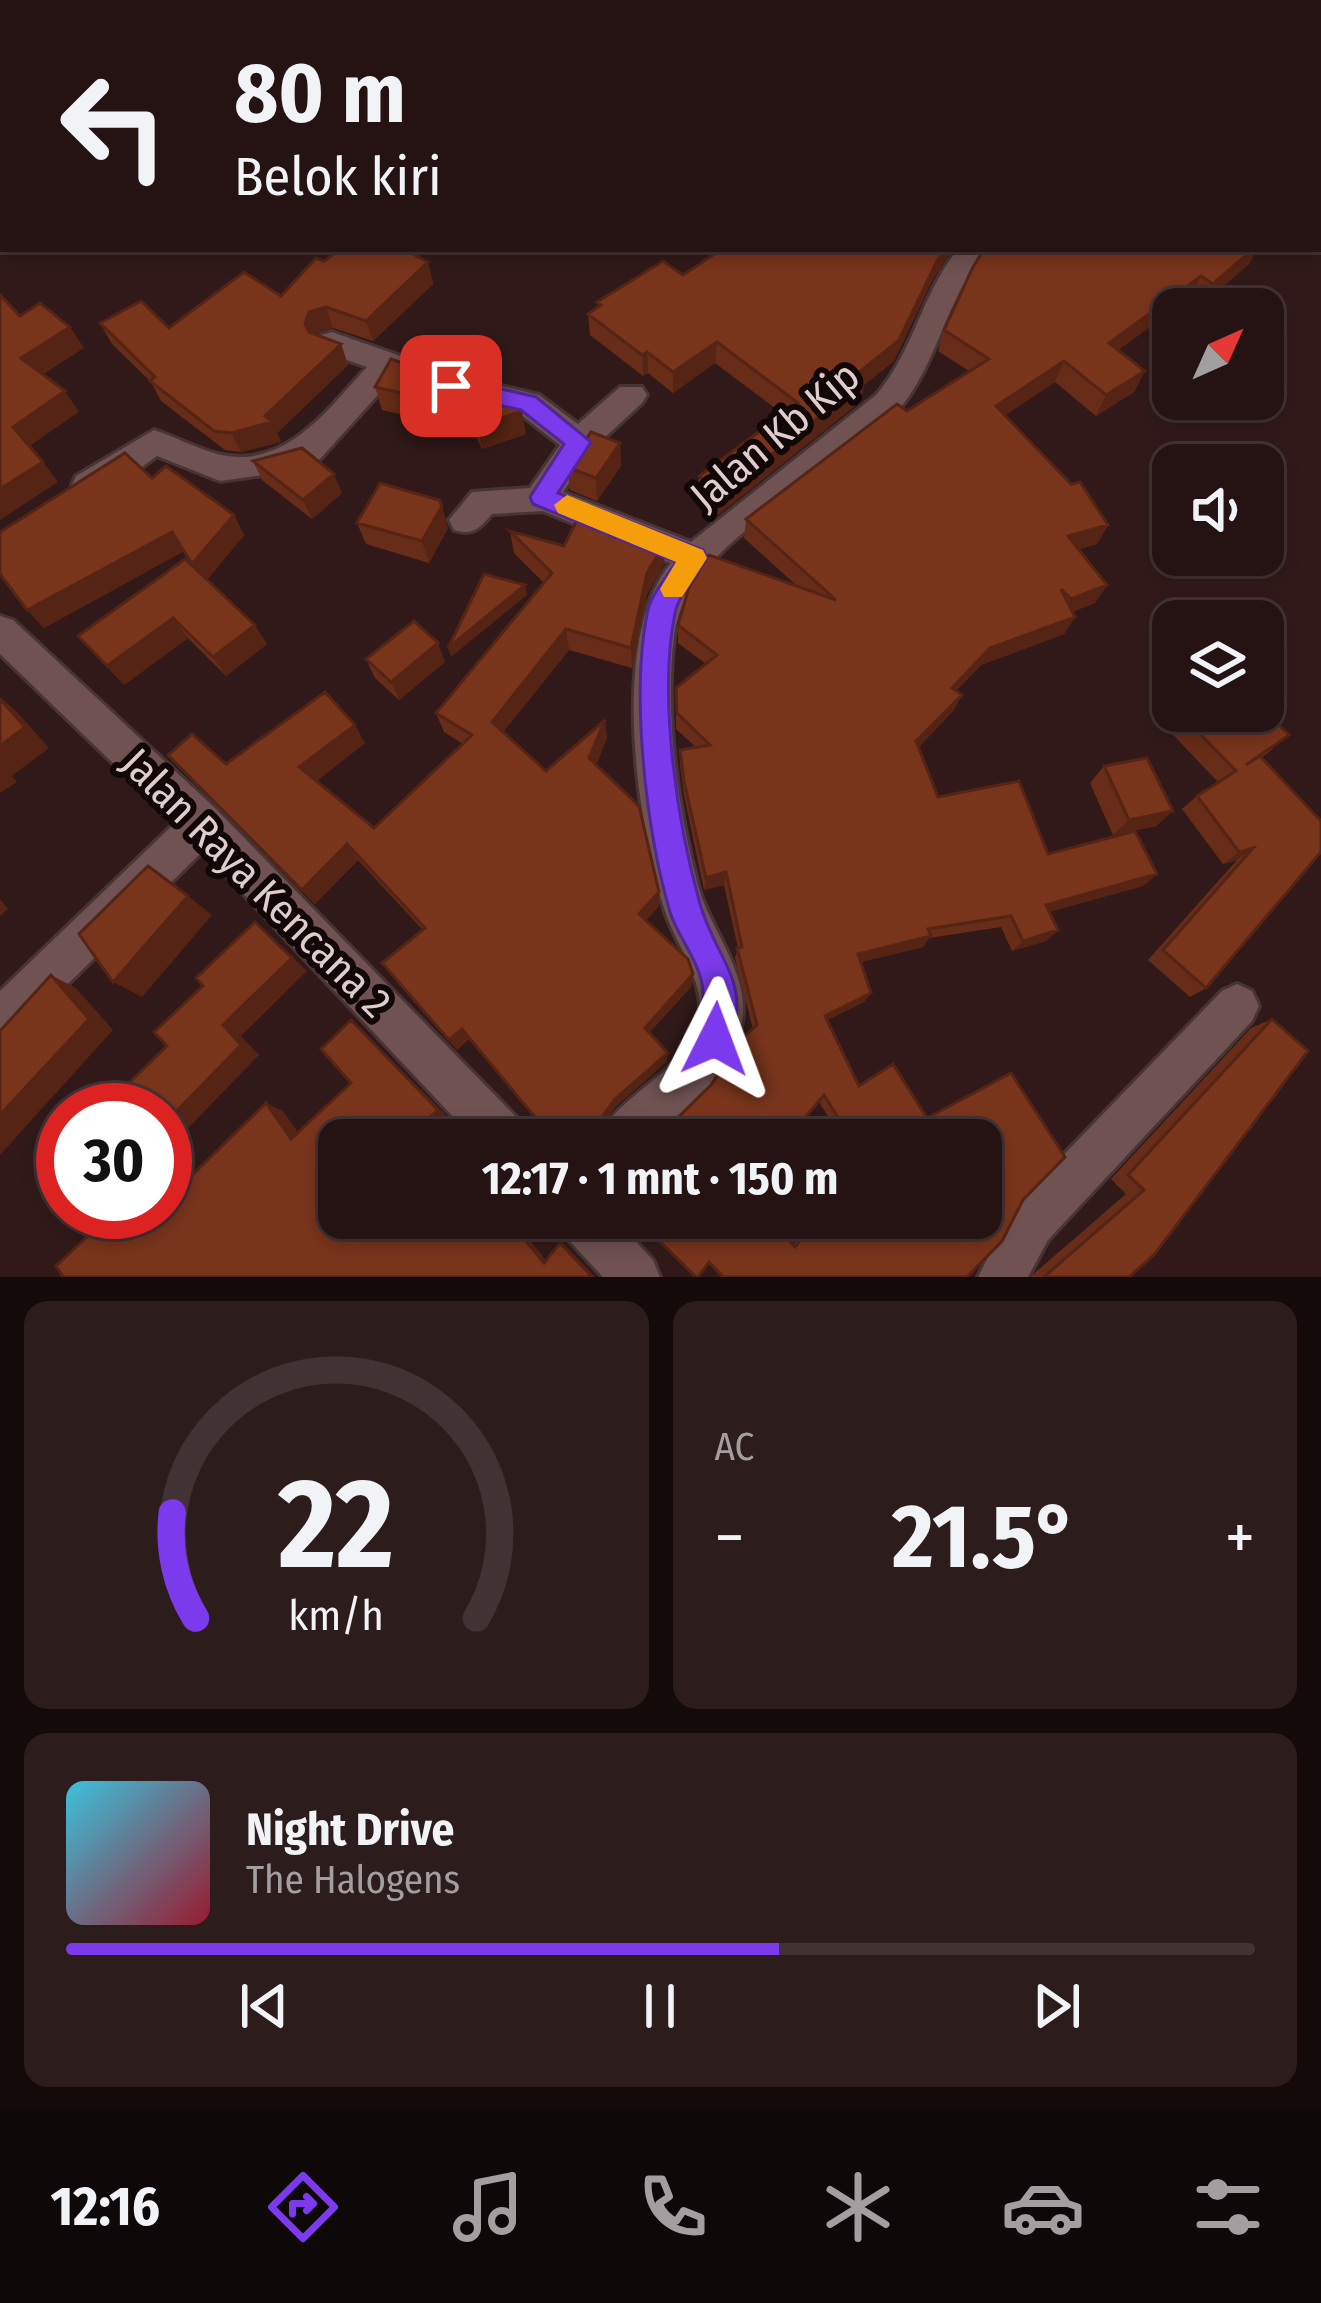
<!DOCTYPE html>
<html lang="id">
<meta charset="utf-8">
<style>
body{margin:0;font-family:"Fira Sans Condensed",sans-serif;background:#2d1c1c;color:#f1f3f6;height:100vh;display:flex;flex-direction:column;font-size:45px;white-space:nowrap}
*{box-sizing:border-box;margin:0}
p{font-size:39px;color:#a39ea0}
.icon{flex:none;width:66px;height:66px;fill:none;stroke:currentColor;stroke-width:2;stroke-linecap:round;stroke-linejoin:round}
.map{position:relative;height:1277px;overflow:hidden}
.sheet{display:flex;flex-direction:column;gap:24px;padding:24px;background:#140a0a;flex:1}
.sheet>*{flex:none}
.banner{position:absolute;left:0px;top:0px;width:1323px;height:252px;box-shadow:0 6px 18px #0003,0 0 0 3px #423233;background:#251313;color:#f1f3f6;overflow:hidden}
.needle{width:78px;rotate:45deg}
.buttons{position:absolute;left:1152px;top:288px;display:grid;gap:24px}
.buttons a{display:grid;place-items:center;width:132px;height:132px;border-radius:24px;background:#251313;box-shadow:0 6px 18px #0003,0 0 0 3px #423233;font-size:60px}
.speed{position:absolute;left:36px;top:1083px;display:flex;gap:24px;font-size:60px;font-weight:700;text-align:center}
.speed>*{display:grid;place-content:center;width:156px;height:156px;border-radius:50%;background:#251313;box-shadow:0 6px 18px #0003,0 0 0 3px #423233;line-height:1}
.speed .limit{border:18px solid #d22;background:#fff;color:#111}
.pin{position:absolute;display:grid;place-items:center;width:102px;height:102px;color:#fff;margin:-51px;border-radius:24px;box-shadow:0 6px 18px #0006}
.me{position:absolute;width:132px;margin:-66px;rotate:3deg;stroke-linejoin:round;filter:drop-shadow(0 0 9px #0008)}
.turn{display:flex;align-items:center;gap:42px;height:252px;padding:0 36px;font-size:54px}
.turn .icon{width:156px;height:156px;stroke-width:2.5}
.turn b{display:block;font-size:84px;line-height:102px}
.big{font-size:90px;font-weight:700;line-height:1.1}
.sheet .card{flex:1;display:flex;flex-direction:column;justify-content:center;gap:18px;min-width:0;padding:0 42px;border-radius:24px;background:#2d1c1c}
.sheet .dial{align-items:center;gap:0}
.dial svg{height:312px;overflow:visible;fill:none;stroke:#423233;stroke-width:7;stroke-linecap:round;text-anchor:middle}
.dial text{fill:#f1f3f6;stroke:none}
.song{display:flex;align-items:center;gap:36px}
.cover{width:144px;height:144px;border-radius:18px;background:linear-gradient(135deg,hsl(190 70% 55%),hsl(350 70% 35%))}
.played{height:12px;border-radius:6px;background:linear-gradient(90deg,#7c3aed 60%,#423233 60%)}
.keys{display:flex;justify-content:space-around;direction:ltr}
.heat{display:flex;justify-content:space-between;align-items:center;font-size:66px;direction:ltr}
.sheet .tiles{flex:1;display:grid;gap:24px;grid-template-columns:1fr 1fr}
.card:last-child{grid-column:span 2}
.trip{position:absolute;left:318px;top:1119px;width:684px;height:120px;border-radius:24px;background:#251313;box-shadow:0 6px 18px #0003,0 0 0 3px #423233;font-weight:700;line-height:120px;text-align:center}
.dock{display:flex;height:192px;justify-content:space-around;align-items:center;background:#0f0808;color:#a39ea0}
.dock .icon{width:84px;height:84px}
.dock .selected{color:#7c3aed}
.dock b{font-size:54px;color:#f1f3f6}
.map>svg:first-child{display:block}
</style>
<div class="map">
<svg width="1321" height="1277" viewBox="0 0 1321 1277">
<rect width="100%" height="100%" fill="#311919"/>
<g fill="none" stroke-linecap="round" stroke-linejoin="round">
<g stroke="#483435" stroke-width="6">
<path id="minor" d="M329 0H356L327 3Z
M0 180H3V198H0Z
M958 249H987C977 265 966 278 958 295 936 340 924 386 888 422 827 484 685 543 674 636 664 716 678 811 699 889 712 933 753 978 741 1026 729 1075 690 1107 654 1140H598C617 1093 685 1074 698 1023 708 984 676 946 665 911 637 825 609 636 671 563L543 511 492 514C480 528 473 536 454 530L449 520 472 492 530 488 560 445 519 413 451 397 394 377 320 459 278 473 220 481 157 456C135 471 103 503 76 494L72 485 76 476 154 430C175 437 196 448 217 454 285 471 327 410 367 367L321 351 317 343 321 335 332 332 455 375 539 395 578 424 620 387H642L647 395 642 403 590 451 563 492 691 542 876 395C913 353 922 293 958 249Z
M0 616 13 620 217 810 523 1124 530 1140H475L203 851 15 1036 0 1043V991L175 823 0 654Z
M1237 984 1252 991 1259 1006 1252 1021 1048 1240 1028 1277H978L1014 1206 1222 991Z
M557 1218H614L653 1260 660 1277H603L564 1235Z"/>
</g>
<use href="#minor" fill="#6f5251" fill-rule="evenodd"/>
</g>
<path fill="#682d18" d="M3 71V136L0 134V73Z
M984 249H1257L1249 264 1202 305 1190 298 1118 350 1145 371 1134 392 1096 416 1055 382 1005 415 1071 484 1080 482 1108 525 1097 544 1079 549 1107 585 1095 603 1072 612 1075 617 1064 634 981 665 956 691 962 695 953 711 919 747 938 797 1019 781 1048 854 1135 831 1157 874 1143 886 1049 912 1058 930 1046 941 1012 951 1001 927 929 938 923 947 861 962 871 993 864 1002 827 1020 859 1086 893 1064 927 1118 1011 1073 1065 1157 1023 1200 1002 1241 967 1277H721L708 1263 698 1277H694L634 1218H766L793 1245 814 1218H981V1140H843L819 1102 786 1140H607L657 1138 711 1085 741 1039 753 1029 735 958 738 948 724 885 704 890 684 795 680 765V750L696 747 676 729V688L706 664 678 643V625L689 587 709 555 797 586 744 538 746 519 897 404 907 411 969 371 938 351 944 330 972 269Z
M324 261 428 262 433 284 373 341 333 328 317 333 316 335 341 344 348 365 277 433 281 442 241 452 225 450 161 401 151 382 112 344 100 323 169 328 281 296Z
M683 275 931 283 894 361 864 385 860 402 718 515 698 496 699 476 783 414 715 363 673 393 648 373 643 376 590 335 588 314 598 307 597 302Z
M436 375 442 399 430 421 382 410 375 387Z
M461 394 526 434 482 449 467 418Z
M620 443 621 466 597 501 570 490 567 467Z
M253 461 342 493 312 519 262 480Z
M152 478 234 515 244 535 207 580 267 644 226 676 188 638 124 685 78 636 195 569 184 551 44 628 27 610Z
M357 523 448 528 429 563 366 544Z
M510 531 564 546 664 565 647 594 632 668 569 650 503 732 546 771 607 738 596 765 659 892V906L646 920 692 986 649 1033 667 1062 616 1106 594 1138 595 1140H553L469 1039 457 1050 382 963 423 930 358 860 315 904 184 773 226 764 365 743 316 781 374 828 463 744 444 732 436 713 544 583 514 553Z
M366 659 445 662 399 700 375 678Z
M1173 706V711H1263L1273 749 1261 758 1321 821 1206 988 1190 997 1148 960 1237 860 1223 864 1182 809 1197 796 1218 782 1160 721Z
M1104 766 1173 811 1156 826 1113 835 1090 783Z
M1272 1019 1129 1277H1030L1126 1194 1111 1179 1251 1028Z"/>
<path fill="#552414" d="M1289 0H1310L1306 3H1284Z
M945 249H953L931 283 894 361 864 385 860 402 718 515 720 495 856 375Z
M1253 249H1257L1249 264 1202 305 1213 284Z
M428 262 433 284 373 341 366 321Z
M1201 276 1190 298 1099 364 1109 343Z
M326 307 333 328 317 333 313 345 305 324 309 312Z
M70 327 84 348 36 379 21 358Z
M717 342 715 363 673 393V372Z
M341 344 348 365 277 433 281 442 241 452 231 433 265 416Z
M647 352 648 373 643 376 642 355Z
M1064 361 1055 382 989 426 996 406Z
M1145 371 1134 392 1096 416 1106 395Z
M436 375 442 399 430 421 424 398Z
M65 391 79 412 28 447 13 427Z
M522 411 526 434 482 449 477 426Z
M620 443 621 466 597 501 596 478Z
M43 462 58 482 0 520V489Z
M334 474 342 493 312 519 303 500Z
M442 506 448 528 429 563 422 541Z
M234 515 244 535 204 583 192 564Z
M1108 525 1097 544 1058 554 1068 536Z
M172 532 184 551 44 628 27 610Z
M665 543 664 565 647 594 632 668 631 648 647 573Z
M525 585 527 595 451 657 448 648Z
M1107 585 1095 603 1060 616 1071 599Z
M1075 617 1064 634 981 665 944 704 952 688 990 648Z
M173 618 188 638 124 685 107 666Z
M255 625 267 644 226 676 213 657Z
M566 629 569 650 497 740 492 722Z
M438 643 445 662 399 700 391 682Z
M962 695 953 711 909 757 916 741Z
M0 697 18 713 49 748 12 776 17 782 0 793Z
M605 720 607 738 591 776 589 758Z
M355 725 365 743 312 785 299 767Z
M1173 811 1156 826 1113 835 1129 820Z
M347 844 358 860 315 904 302 890Z
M1253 848 1237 860 1223 864 1239 852Z
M726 872 724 885 704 890 706 878Z
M1157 874 1143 886 1034 916 1046 905Z
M659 892V906L640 927 639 914Z
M188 896 212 915 142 997 113 982Z
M0 899 8 909 0 916Z
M1058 930 1046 941 1012 951 1023 941Z
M271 936 307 971 241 1036 259 1055 166 1151 205 1188 183 1184 165 1166V1123L223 1025Z
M931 936 923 947 852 964 858 954Z
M693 974 692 986 645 1037V1028Z
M51 975 76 988 113 1030 0 1155V1115Z
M871 993 864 1002 820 1024 825 1016Z
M351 1020 448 1117 437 1127 448 1140H443Z
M462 1029 469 1039 457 1050 449 1040Z
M668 1053 667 1062 616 1106 594 1138 591 1132 615 1099Z
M266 1103 283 1111 307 1145 291 1139Z
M507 1218H512L549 1264 544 1263Z
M560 1243 565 1245 595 1277H592Z"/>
<path fill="#79341c" stroke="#552414" stroke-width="3" d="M992 0H1289L1284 3H985Z
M1320 61H1321L1320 118Z
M3 71V119L0 118V73Z
M341 249H404L428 262 366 321 326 307 309 312 305 324 309 332 341 344 265 416 272 422 231 433 214 431 150 381 155 377 100 323 141 301 169 328 244 272 281 296 316 258 324 261Z
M722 249H945L937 261 899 340 856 375 865 381 720 495 699 476 798 403 717 342 673 372 647 352 642 355 588 314 601 305 597 302 663 261 683 275Z
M984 249H1253L1213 284 1201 276 1109 343 1145 371 1106 395 1064 361 996 406 1071 484 1080 482 1108 525 1068 536 1107 585 1071 599 1061 589 1075 617 990 648 952 688 962 695 916 741 938 797 1019 781 1048 854 1135 831 1157 874 1046 905 1058 930 1023 941 1011 916 928 929 931 936 858 954 871 993 825 1016 859 1086 893 1064 927 1118 1011 1073 1065 1157 1023 1200 1002 1241 967 1277H723L709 1262 698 1277H696L636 1218H766L795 1247 818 1218H981V1140H852L824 1095 786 1140H607L657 1138 711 1085 741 1039 757 1025 737 948 742 947 726 872 706 878 684 781 680 750 710 745 677 713 676 688 717 655 678 625 689 587 709 555 836 600 746 519 897 404 907 411 989 359 944 330 972 269Z
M0 295 20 316 40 303 70 327 21 358 65 391 13 427 43 462 0 489Z
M391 359 436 375 424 398 375 387Z
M484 387 513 394 522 411 477 426 461 394Z
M591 432 620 443 596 478 567 467Z
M302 448 334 474 303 500 253 461Z
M125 453 152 478 166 466 234 515 192 564 172 532 27 610 0 574V532Z
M380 483 439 500 442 506 422 541 357 523Z
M582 510 665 543 647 573 631 648 566 629 492 722 546 771 605 720 589 758 639 806 659 892 639 914 688 959 693 974 645 1028 668 1053 615 1099 591 1132 593 1138 591 1140H554L462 1029 449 1040 382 963 425 928 347 844 302 890 168 755 192 734 226 764 325 692 355 725 299 767 374 828 472 735 436 713 552 573 510 531 564 546Z
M185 559 255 625 213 657 173 618 107 666 78 636Z
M484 574 525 585 448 648Z
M414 621 438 643 391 682 366 659Z
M0 699 25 727 0 746Z
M1263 709 1289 735 1246 765 1260 756 1321 821V852L1206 988 1163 950 1253 848 1239 852 1197 796 1236 771 1178 711H1263Z
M1147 758 1173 811 1129 820 1104 766Z
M148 866 188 896 113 982 79 934Z
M255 922 292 958 223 1025 241 1045 165 1123V1110H82L96 1097 105 1106 167 1046 154 1032 203 986 196 978Z
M51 975 89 1019 0 1115V1031Z
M1272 1019 1308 1051 1154 1255 1129 1277H1044L1144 1190 1128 1175Z
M351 1020 438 1110 427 1120 443 1140H339V1218H507L544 1263 560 1243 592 1277H63L56 1266 113 1212H165V1166L183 1184 266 1103 291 1139 351 1083 321 1049Z"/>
<path fill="#7c3aed" stroke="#51269a" stroke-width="3" d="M451 377 536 397 591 442 558 493 703 550 707 558C697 576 679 594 675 613 658 695 677 823 700 904 717 963 755 983 727 1050L715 1055 703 1050C695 1031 708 1004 701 979 695 955 677 935 670 912 646 830 630 693 648 610 652 593 667 577 676 562L533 504 530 497 564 444 521 410 443 392 439 386Z"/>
<path fill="#f59e0b" d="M567 495 703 550 707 558 682 597H664L660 589 676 562 558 513 554 505Z"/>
<g text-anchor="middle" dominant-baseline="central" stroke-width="12" stroke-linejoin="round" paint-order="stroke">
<g font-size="42" fill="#decdcc" stroke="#120707">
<text transform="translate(775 436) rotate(-40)">Jalan Kb Kip</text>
<text transform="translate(256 883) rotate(45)">Jalan Raya Kencana 2</text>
</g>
</g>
</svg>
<div class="buttons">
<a><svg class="needle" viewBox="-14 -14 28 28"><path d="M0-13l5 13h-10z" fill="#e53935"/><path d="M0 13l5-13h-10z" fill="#a39ea0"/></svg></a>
<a><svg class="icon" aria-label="sound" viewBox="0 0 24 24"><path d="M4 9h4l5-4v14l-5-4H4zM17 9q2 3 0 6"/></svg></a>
<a><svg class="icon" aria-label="layers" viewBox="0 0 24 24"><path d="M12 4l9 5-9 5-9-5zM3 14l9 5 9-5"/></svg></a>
</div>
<div class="speed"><div class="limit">30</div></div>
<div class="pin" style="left:451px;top:386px;background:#d93025"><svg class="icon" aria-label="arrive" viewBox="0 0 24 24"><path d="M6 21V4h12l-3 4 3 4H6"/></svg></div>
<svg class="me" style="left:715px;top:1039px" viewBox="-20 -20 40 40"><path d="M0-17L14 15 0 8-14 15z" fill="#7c3aed" stroke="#fff" stroke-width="4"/></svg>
<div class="trip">12:17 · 1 mnt · 150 m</div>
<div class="banner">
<div class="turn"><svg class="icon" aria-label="left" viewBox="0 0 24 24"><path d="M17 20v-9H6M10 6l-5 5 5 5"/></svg><div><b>80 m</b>Belok kiri</div></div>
</div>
</div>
<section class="sheet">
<div class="tiles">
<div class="card dial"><svg viewBox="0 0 100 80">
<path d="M14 69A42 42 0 1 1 86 69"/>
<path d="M14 69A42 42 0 0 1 8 42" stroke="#7c3aed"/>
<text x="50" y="56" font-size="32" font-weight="700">22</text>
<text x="50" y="72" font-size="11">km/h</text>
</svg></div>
<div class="card"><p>AC</p>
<div class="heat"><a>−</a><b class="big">21.5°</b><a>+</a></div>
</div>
<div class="card">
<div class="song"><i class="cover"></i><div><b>Night Drive</b><p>The Halogens</p></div></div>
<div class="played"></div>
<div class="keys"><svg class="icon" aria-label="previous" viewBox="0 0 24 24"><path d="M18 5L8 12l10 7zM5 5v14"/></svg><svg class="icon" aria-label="pause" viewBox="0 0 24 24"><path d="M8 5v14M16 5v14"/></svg><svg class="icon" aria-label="next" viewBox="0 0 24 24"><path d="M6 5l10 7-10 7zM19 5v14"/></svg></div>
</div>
</div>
</section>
<nav class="dock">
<b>12:16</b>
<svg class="icon selected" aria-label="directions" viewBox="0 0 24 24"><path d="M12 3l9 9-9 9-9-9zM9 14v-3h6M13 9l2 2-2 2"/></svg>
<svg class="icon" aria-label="music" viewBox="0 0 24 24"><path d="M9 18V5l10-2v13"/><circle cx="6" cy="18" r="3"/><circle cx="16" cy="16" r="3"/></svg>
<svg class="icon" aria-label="phone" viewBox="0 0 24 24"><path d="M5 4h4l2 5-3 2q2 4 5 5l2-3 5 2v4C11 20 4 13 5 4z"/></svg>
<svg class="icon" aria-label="climate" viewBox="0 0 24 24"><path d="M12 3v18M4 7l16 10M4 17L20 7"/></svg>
<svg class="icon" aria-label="car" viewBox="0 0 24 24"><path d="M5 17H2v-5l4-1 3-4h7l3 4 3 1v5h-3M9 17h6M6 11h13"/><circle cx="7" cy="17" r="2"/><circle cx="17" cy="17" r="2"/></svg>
<svg class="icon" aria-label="filters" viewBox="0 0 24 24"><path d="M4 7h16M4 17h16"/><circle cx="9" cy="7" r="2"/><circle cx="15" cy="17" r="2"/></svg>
</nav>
